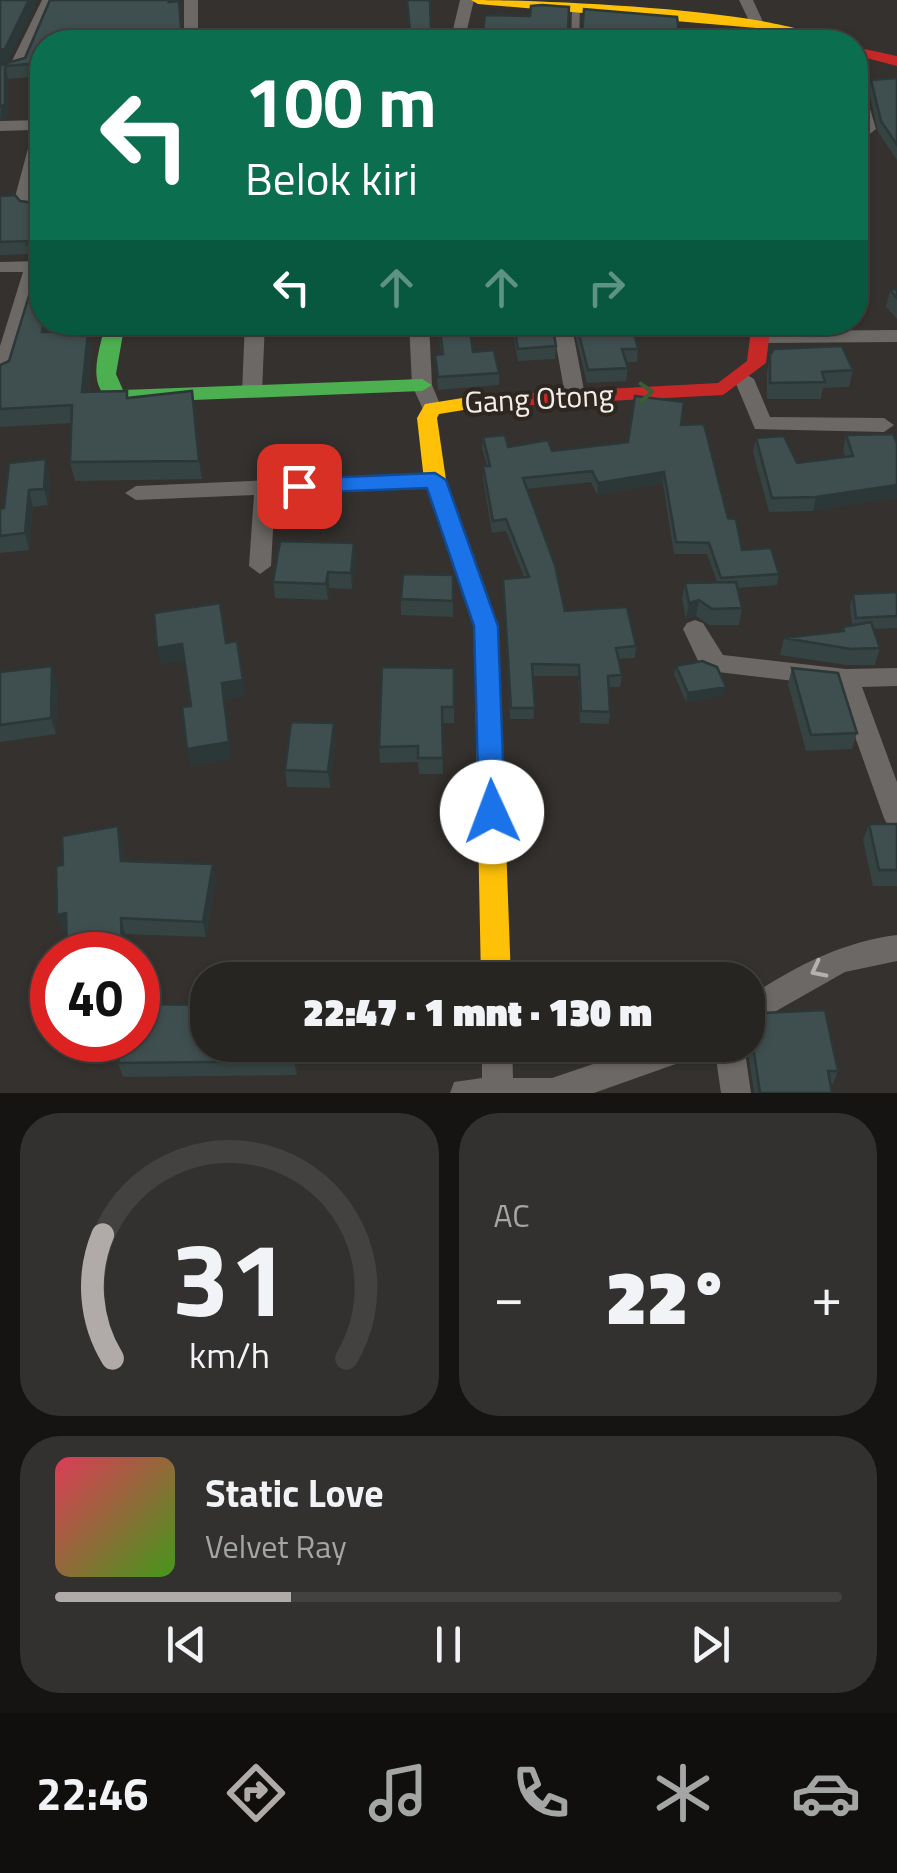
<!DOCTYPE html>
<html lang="id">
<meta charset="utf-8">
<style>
body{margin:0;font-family:"Titillium Web",sans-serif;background:#33312f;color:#f1f3f6;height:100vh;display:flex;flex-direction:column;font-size:38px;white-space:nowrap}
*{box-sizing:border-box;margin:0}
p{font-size:32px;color:#a4a5a5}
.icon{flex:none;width:55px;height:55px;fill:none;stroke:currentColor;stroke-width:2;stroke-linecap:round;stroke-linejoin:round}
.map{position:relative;height:1093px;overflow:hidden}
.sheet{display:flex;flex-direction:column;gap:20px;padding:20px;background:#151413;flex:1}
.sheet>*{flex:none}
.guide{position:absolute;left:30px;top:30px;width:838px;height:305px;border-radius:40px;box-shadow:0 2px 8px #0004,0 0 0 2px #434240;background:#0b6e4f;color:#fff;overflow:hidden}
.speed{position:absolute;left:30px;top:932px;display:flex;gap:20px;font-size:50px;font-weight:700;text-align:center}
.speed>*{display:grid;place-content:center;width:130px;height:130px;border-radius:50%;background:#272522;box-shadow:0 2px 8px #0004,0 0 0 2px #434240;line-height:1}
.speed .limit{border:15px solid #d22;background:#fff;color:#111}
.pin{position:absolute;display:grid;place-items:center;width:85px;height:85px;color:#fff;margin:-42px;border-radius:20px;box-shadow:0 5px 15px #0006}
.me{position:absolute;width:110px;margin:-55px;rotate:358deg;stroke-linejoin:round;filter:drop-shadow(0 0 8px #0008)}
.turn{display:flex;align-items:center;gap:35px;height:210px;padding:0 50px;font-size:45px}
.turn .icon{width:130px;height:130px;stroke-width:2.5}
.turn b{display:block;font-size:70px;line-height:85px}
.lanes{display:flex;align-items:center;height:95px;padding:0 50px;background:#0003;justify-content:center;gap:50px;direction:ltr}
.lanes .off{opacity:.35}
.big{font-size:75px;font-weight:800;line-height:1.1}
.sheet .tile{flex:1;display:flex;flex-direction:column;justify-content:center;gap:15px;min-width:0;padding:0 35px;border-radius:40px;background:#33312f}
.sheet .dial{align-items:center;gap:0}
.dial svg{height:260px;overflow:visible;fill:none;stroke:#434240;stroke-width:7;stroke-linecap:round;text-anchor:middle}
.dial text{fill:#f1f3f6;stroke:none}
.song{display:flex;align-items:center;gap:30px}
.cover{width:120px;height:120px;border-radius:15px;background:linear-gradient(135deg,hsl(350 70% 55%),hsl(100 70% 35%))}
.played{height:10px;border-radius:5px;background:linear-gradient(90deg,#b0aba8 30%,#434240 30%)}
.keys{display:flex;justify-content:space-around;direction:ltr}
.heat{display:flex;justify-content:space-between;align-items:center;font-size:55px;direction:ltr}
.sheet .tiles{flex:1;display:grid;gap:20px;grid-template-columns:1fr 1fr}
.tile:last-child{grid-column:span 2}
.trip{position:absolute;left:190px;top:962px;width:575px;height:100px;border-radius:40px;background:#272522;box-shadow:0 2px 8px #0004,0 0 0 2px #434240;font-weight:800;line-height:100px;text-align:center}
.tabs{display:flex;height:160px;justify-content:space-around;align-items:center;background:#100f0e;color:#a4a5a5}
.tabs .icon{width:70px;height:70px}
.tabs .on{color:#b0aba8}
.tabs b{font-size:45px;color:#f1f3f6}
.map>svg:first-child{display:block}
</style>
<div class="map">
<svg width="897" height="1093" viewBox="0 0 897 1093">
<rect width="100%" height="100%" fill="#34312e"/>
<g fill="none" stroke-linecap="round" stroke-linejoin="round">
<path stroke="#6b6865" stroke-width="8" d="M575 42 576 8"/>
<path fill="#6b6865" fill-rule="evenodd" d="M42 0H56L24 69 0 76V66L10 65Z
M184 0H198V42H184Z
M460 0H474L464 42H450Z
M739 0H753L764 24 762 27H752Z
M855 80 863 85 876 129 855 146V132L860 128 855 112Z
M42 120V156L33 197 30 201H18L15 197 33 130 0 131V121Z
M42 261V271L10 378 0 384V346L23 272H0V262Z
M245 322H265L262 392 252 398 242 392Z
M409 322H429L432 385 442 409 439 414H425L412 385Z
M552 322H571L585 395 582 400 575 401 565 395Z
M897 330V342L761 343 751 337 761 331Z
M744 373 754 379 770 417 884 418 894 425 884 432 755 429 734 379Z
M435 473 443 475 446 480 443 485 275 494 271 566 260 574 249 566 254 495 136 500 125 493 136 486Z
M695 620 703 623 723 655 846 669 897 668V686L862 687 897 782V829L888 826 884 818 837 686 709 671 700 665 683 629 687 623Z
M897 935V961L845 972 748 1027V997C795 967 841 942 897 935Z
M482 1045H512L513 1078H552L649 1045H705L701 1055 594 1093H450L454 1082 482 1078Z
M714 1045H744L751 1093H721Z"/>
<path fill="#4caf50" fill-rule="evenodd" d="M106 322H125L116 374 123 390 422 379 432 385 422 391 119 403C82 392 100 349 106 322Z"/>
<path fill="#ffc107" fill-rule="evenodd" d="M471 0C539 0 783 9 831 42H809L756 28 478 4Z
M475 396 482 397 485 402 482 407 439 414 437 418 446 480 498 626 511 980H481L474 626 424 480 417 418 425 404Z"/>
<path fill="#c62828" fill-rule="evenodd" d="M855 47 897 56V66L855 55Z
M752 322H771L766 363 723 395 475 408 465 402 475 396 718 383 747 361Z"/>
</g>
<path fill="#364343" d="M50 0H177L176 2 42 42V76L8 79V117L0 121V65L25 58Z
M897 78V160L878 132 869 92 871 80Z
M42 162V259L30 258 29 254 0 255V196L42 204V200L38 196 35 184Z
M897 289V319L886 307 890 290Z
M42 322H53L51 332 88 331 92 349 88 391 195 409 202 479 75 481 70 462 72 423 0 427V365L9 361Z
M438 322 499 373V385L438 390 435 355 441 354Z
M512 322H552L556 346 555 359 518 361 512 330Z
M572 322H632L638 349 637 362H626L628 368 626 381 587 383Z
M770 355 853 370 849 387 823 388 821 399H767V372Z
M681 425 728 518 742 550 779 574 777 585 737 588 742 608 739 625H709L696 616 686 619 682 599 685 583 717 582 707 554H674L663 483 597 495 591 482 527 489 565 611 636 646 635 658 618 659 622 675 620 687H609L610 712 609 724 580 723 578 676H533L534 719H510L503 579 524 577 506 531 492 533 483 478V466H487L482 448 483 437 508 447 552 451 628 442Z
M893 434 813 511 769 512 753 452 756 438 797 463 845 457 843 449 846 435Z
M50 476 48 505 33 507 29 550 0 553V509L4 508Z
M354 543 356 560 352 589 329 588 328 600 275 598 273 582Z
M453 575V617L401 615V599Z
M897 592V628L873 629 880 648 875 665H846L780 655 784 638 842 632 843 627 852 626 850 606 853 594Z
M676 666 725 695 686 702 674 674Z
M454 668V723H442L443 774H419L418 762 380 763 379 747Z
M792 668 857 733 852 749 806 751 788 684Z
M0 672 57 682 56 734 0 742Z
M335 740 330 788 287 787 285 770Z
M869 824H897V886H873L863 840Z
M123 842 124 861 216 880 206 937 125 934 126 955H67L66 930H63L57 915 63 865Z
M748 1013 751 1018 838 1071 833 1084H830L832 1093H754L747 1045Z
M298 1045 297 1075 123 1077 118 1063Z"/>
<path fill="#2c3737" d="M29 0H38L8 61 0 63V50Z
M5 66 8 79V117L0 121Z
M44 322H53L46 350 42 332Z
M88 331 92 349 86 410 82 392Z
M192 391 195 409 202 479 199 461Z
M46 459 50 476 48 505 44 489Z
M664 472 663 483 597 495 598 483Z
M897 485V498L813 511 816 497Z
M29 490 33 507 29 550 25 533Z
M354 543 356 560 352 589 351 573Z
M328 572 329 588 328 600 326 584Z
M699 600 696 616 686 619 689 603Z
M182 644 185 661 160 665 157 648Z
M52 666 57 682 56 734 51 718Z
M243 680 246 696 225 700 232 759 190 766 187 749 222 683Z
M726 687 725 695 686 702 688 693Z
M334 723 335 740 330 788 328 772Z
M118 826 123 842 126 876 121 861Z
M213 864 216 880 206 937 203 922Z
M66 913 71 929 63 930 57 915Z
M121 918 125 934 126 955H91Z
M295 1045H298L297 1075 294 1061Z"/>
<path fill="#3f4e4e" stroke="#2c3737" stroke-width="2.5" d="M0 0H29L5 49 0 50Z
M50 0H170L169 2 179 1 182 42H42V63L5 66V104L0 107V65L25 58Z
M407 0H430L431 29 447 30 450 35 483 31 485 15 530 16 531 6 542 5 569 7 568 32 574 39 582 35 584 9 677 17 680 42H411Z
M897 78V145L881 121 871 80Z
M855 94 858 116 855 120Z
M41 162H42V191L35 184Z
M15 195 20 201 42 204V196V246L27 245 29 241 0 242V196Z
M32 286H42V322H44L42 332 88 331 82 392 127 391V398L192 391 199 461 70 462 72 405 0 409V365L9 361Z
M897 289V298L890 290Z
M439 322H469L473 352 494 350 499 373 438 377 435 355 443 354Z
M513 322H552L556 346 518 349Z
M576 322H632L638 349H622L628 368 588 370Z
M842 346 853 370 822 372 825 382 770 383V355L774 349Z
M635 396 684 402 681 425 704 424 728 518 736 519 742 550 771 548 779 574 721 578 709 543 676 542 664 472 598 483 592 471 523 478 555 565 565 611 627 607 636 646 616 648 622 675 608 676 610 712 581 711 579 665 532 664 535 708H511L503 579 529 577 506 519 493 521 483 466H490L483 437 505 435 508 447 548 440 552 451 628 442Z
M893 434 897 443V485L816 497 772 498 756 438 784 436 797 463 853 456 846 435Z
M46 459 44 489 29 490 25 533 0 536V509L4 508 9 463Z
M280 541 354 543 351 573 328 572 326 584 273 582Z
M403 574 453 575V601L401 599Z
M736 582 742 608 712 609 699 600 689 603 685 583Z
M897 592V616L856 618 853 594Z
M220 603 226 643 237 641 243 680 222 683 229 742 187 749 182 707 191 706 182 644 157 648 154 613Z
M871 622 880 648 851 649 784 638 844 631 843 627Z
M702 661 717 667 726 687 688 693 676 666Z
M52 666 51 718 0 725V672Z
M382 667 454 668V707H442L443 758H418V746L379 747Z
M792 668 838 673 857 733 811 735Z
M291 722 334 723 328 772 285 770Z
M869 824H897V870H879Z
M118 826 121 861 213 864 203 922 121 918 122 949 91 955H67L66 913 57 915 56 866 63 865 62 836Z
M138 1004 208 1005V1045H295L294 1061 118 1063 122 1040H138Z
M825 1010 838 1071H828L832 1093H760L748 1013 751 1018 762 1013Z"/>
<defs><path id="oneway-chevron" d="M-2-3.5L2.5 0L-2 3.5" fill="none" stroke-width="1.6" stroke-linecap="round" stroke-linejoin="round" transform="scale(2.5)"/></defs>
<use stroke="#3a5d33" href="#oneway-chevron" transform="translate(646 392) rotate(-3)"/>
<use stroke="#b5b1ae" href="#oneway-chevron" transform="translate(818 970) rotate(153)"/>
<path fill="#1a73e8" stroke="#114b97" stroke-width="2.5" d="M435 473 446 480 498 626 505 812 501 820H483L479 812 474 626 427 488 299 493 288 486 299 479Z"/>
<g text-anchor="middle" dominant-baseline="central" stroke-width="8" stroke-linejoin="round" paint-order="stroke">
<g font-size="30" fill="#f2ede9" stroke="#2e2720">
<text transform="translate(539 398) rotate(-3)">Gang Otong</text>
</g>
</g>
</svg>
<div class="speed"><div class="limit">40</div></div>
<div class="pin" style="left:299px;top:486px;background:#d93025"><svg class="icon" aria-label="arrive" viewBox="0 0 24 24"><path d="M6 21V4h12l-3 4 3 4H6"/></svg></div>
<svg class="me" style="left:492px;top:812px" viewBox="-20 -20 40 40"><circle r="19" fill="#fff"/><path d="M0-13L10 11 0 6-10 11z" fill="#1a73e8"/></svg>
<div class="trip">22:47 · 1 mnt · 130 m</div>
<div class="guide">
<div class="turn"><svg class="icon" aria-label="left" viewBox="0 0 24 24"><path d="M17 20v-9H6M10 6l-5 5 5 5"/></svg><div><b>100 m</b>Belok kiri</div></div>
<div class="lanes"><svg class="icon" aria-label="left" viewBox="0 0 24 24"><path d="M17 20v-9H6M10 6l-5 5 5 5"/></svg><svg class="icon off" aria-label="ahead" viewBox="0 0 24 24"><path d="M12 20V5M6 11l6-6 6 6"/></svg><svg class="icon off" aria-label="ahead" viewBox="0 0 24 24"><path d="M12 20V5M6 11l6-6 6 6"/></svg><svg class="icon off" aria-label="right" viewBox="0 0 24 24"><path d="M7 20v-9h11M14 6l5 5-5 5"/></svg></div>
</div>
</div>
<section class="sheet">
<div class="tiles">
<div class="tile dial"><svg viewBox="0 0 100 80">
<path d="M14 69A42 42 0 1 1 86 69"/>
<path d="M14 69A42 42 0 0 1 11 31" stroke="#b0aba8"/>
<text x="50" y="56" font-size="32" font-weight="700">31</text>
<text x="50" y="72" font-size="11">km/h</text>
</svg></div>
<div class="tile"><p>AC</p>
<div class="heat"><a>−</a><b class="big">22°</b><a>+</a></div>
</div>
<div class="tile">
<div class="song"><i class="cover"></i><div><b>Static Love</b><p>Velvet Ray</p></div></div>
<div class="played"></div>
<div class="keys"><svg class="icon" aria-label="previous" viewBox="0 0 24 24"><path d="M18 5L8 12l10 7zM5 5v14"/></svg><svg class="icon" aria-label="pause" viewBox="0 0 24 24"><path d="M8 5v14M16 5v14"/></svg><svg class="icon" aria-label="next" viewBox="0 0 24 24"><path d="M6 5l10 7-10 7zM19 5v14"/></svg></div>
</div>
</div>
</section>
<nav class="tabs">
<b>22:46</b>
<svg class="icon on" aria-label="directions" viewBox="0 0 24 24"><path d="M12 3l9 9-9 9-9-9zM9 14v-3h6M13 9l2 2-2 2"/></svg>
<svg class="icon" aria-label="music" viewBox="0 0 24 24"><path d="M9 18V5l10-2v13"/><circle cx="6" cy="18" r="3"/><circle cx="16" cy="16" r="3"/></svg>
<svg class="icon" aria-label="phone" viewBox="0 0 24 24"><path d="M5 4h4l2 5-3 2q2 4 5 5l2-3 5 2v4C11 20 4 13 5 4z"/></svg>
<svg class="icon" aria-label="climate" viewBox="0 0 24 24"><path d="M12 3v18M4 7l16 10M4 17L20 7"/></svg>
<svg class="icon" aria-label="car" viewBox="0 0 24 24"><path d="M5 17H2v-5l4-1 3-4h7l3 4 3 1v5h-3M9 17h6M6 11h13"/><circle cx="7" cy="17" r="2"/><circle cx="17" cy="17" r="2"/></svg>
</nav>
